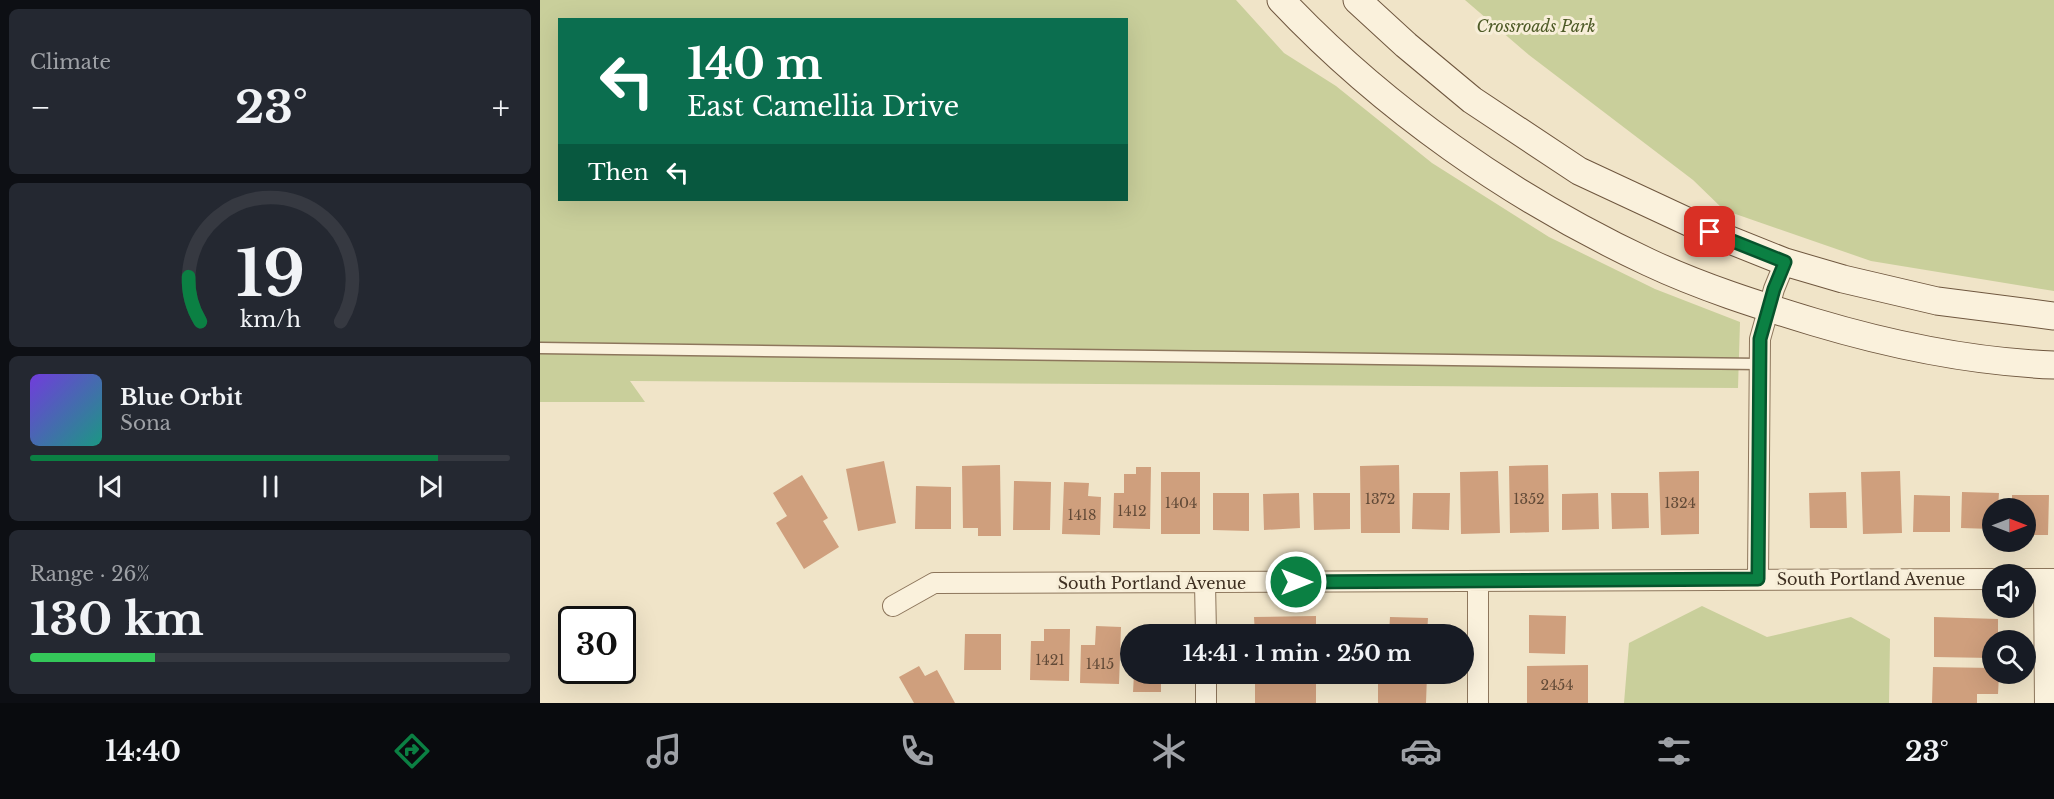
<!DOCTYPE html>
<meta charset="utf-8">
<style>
body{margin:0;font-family:"Libre Baskerville",serif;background:#242831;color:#f1f3f6;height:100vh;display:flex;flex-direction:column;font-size:22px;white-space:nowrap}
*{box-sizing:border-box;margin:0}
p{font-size:20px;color:#9ea1a6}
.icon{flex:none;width:33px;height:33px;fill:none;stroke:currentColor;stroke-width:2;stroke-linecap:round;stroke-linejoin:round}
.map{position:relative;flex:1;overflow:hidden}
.sheet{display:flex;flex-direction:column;gap:9px;padding:9px;background:#0d0f14;width:540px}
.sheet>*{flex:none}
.banner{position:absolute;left:18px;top:18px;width:570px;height:183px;border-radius:0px;box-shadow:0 6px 24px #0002;background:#0b6e4f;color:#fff;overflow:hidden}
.needle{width:39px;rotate:90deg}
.buttons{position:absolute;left:1442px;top:498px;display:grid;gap:12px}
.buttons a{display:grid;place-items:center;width:54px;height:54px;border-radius:50%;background:#171b24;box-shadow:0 6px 24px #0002;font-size:30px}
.speed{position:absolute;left:18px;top:606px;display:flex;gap:12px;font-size:30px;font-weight:700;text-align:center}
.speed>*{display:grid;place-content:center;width:78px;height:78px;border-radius:50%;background:#171b24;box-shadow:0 6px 24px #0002;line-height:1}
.speed .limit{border:3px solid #111;border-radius:9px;background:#fff;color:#111}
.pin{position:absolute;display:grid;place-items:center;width:51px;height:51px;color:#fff;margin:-26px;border-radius:12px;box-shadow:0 3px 9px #0006}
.me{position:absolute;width:66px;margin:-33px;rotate:90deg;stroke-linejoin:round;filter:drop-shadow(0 0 4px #0008)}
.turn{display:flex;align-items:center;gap:21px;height:126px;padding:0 30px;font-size:27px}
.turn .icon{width:78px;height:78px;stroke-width:2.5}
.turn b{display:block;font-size:42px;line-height:51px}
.then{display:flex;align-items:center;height:57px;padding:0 30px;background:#0003;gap:12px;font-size:22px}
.big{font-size:45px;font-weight:700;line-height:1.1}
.sheet .tile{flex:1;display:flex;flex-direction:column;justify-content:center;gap:9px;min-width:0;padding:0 21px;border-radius:9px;background:#242831}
.sheet .dial{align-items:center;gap:0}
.dial svg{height:156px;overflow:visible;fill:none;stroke:#363941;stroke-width:7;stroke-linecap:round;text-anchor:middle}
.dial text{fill:#f1f3f6;stroke:none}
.song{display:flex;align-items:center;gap:18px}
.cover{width:72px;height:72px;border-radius:9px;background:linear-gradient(135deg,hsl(260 70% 55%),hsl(170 70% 35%))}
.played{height:6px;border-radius:3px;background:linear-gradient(90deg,#0b8043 85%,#363941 85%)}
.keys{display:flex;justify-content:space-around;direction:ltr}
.heat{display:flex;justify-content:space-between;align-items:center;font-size:33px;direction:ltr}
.charge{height:9px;border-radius:4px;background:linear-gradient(90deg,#34c759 26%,#363941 0)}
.trip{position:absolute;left:580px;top:624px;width:354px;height:60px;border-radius:30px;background:#171b24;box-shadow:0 6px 24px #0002;font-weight:700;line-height:60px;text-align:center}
.tab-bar{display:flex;height:96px;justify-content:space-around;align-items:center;background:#090b0e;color:#9ea1a6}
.tab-bar .icon{width:42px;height:42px}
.tab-bar .current{color:#0b8043}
.tab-bar b{font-size:27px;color:#f1f3f6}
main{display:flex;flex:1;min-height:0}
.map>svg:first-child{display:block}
</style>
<main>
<section class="sheet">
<div class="tile"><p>Climate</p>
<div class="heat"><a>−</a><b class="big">23°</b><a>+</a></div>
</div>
<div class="tile dial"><svg viewBox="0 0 100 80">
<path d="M14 69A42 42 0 1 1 86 69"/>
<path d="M14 69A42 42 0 0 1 8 46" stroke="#0b8043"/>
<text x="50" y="56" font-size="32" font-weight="700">19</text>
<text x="50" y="72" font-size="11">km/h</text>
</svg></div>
<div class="tile">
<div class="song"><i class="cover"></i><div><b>Blue Orbit</b><p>Sona</p></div></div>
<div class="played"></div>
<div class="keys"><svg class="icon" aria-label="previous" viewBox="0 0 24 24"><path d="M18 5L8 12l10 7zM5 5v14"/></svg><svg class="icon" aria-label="pause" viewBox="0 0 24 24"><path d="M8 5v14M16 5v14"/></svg><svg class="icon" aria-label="next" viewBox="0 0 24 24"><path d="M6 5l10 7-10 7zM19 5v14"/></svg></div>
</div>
<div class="tile"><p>Range · 26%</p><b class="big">130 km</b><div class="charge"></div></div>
</section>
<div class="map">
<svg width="1514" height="703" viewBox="0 0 1514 703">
<rect width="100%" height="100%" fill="#f0e4c8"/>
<path fill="#c9cf9b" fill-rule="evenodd" d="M0 0H696L744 53 796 86 892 163 1009 237 1115 289 1200 322 1198 388 90 381 105 402H0ZM20 20H586V200H20Z
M925 0H1514V291L1331 261 1184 210 1153 180 989 55Z
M1162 606 1227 637 1311 617 1350 639 1349 703H1084L1089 643Z"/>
<path fill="#cf9f7d" d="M344 461 356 523 318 531 306 469Z
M460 465 461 536H438V528H423L422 466Z
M859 465 860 533H821L820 466Z
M1008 465 1009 532 970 533 969 466Z
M596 467H611L610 529 573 528 574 493H584V474H596Z
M958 471 960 533 921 534 920 472Z
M1159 471V534L1121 535 1119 472Z
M1360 471 1362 533 1323 534 1321 472Z
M621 472H660V534H621Z
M262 475 288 518 283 521 299 547 264 569 236 523 247 516 233 493Z
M474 481 511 482 510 530H473Z
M524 482 549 483 548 496 561 497 560 535 522 534Z
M376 486 411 487V529H375Z
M1306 492 1307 528H1270L1269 493Z
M1422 492 1459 493 1458 508H1452V529L1421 528Z
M673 493H709V531L673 530Z
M759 493 760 528 724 530 723 494Z
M773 493H810V529L774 530Z
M873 493H910L909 530 872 529Z
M1058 493 1059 529 1022 530V494Z
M1071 493H1108L1109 528 1072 529Z
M1374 495 1410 496V532H1373Z
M1472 495H1509L1508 535H1485V508H1472Z
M989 615 1026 616 1025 654 989 653Z
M776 616V634H715L714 617Z
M850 617 888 618 887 634H849Z
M1394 617 1458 619V640H1452V658L1394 657Z
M556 626 581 627 579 684 540 683 541 645H555Z
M595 628 634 629 633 634H594Z
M504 629H530L529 681 490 680 491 641H504Z
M425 634H461V670H424Z
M1048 665V703H987V666Z
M379 666 385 676 397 670 415 703H374L359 677Z
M1393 667 1452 668V674H1459L1458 694H1437V703H1392Z
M594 674H621V692H593Z
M715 674H776V703H715Z
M850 675H887L886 703H838V684H850Z"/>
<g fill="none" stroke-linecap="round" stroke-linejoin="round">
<g stroke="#8d765c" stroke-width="13">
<path id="service" d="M0 348 1219 364"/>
</g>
<g stroke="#8d765c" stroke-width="22">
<path id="minor" d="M1218 578 1220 339 1234 289 1245 262
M1485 579H1514
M1504 579 1505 703
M665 583 666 634
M353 606 394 583 1452 579
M666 674V703
M938 703V581"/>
</g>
<g stroke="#6f573f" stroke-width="29">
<path id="secondary" d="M741 0C844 109 972 198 1108 262 1161 287 1218 305 1274 322 1351 345 1433 362 1514 365
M817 0 866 45 932 100 1039 171 1170 232 1245 262 1303 279 1397 301 1514 316"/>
</g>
<use href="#service" stroke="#faf1dc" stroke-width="10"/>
<use href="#minor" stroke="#faf1dc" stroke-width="20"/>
<use href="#secondary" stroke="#faf1dc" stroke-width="27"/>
</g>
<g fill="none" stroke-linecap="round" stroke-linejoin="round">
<g stroke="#07532c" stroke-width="15">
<path id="route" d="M756 582 1218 579 1220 339 1234 289 1245 262 1170 232"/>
</g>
<use href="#route" stroke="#0b8043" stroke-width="10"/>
</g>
<g text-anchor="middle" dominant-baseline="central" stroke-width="6" stroke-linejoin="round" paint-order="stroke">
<g font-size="14" fill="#624a37">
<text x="840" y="499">1372</text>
<text x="989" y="499">1352</text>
<text x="641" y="503">1404</text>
<text x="1140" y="503">1324</text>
<text x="592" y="511">1412</text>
<text x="542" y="515">1418</text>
<text x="510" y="660">1421</text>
<text x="560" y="664">1415</text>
<text x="1017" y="685">2454</text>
</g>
<g font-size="16" font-style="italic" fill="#4d5a26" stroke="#f7eed8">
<text x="996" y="26">Crossroads Park</text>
</g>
<g font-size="16" fill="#3d2e20" stroke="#f7eed8">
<text x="1331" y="579">South Portland Avenue</text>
<text x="612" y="583">South Portland Avenue</text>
</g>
</g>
</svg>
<div class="buttons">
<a><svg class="needle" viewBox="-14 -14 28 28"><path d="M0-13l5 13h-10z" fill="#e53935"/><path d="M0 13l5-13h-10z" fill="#9ea1a6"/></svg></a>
<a><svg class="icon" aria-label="sound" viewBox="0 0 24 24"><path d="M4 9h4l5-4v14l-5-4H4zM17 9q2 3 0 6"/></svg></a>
<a><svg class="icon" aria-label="search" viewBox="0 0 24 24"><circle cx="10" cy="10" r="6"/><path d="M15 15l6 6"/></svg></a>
</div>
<div class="speed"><div class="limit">30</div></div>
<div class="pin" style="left:1170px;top:232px;background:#d93025"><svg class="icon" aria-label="arrive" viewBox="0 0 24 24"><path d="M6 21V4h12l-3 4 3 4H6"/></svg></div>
<svg class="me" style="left:756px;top:582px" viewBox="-20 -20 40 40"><circle r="17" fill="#0b8043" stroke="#fff" stroke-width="3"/><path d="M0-11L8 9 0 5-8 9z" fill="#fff"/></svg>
<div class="trip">14:41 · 1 min · 250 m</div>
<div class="banner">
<div class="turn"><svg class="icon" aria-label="left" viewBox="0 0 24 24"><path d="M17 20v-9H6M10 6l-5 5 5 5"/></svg><div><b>140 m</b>East Camellia Drive</div></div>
<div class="then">Then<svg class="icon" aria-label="left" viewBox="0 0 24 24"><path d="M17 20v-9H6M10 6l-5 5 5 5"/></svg></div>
</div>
</div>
</main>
<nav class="tab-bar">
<b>14:40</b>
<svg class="icon current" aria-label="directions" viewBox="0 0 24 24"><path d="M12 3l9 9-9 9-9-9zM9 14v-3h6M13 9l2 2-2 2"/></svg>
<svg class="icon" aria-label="music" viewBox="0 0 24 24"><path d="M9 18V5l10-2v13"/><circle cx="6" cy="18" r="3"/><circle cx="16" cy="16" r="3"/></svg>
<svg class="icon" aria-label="phone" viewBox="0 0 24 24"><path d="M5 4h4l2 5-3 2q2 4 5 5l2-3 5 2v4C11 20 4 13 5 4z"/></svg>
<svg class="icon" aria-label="climate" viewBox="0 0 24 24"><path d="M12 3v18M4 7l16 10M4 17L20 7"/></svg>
<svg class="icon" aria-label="car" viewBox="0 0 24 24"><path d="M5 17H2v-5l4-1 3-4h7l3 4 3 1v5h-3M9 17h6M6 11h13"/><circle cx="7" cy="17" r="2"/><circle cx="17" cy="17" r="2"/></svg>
<svg class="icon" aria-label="filters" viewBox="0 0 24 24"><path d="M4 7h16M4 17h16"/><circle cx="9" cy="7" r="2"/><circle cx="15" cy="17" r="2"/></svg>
<b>23°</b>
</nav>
